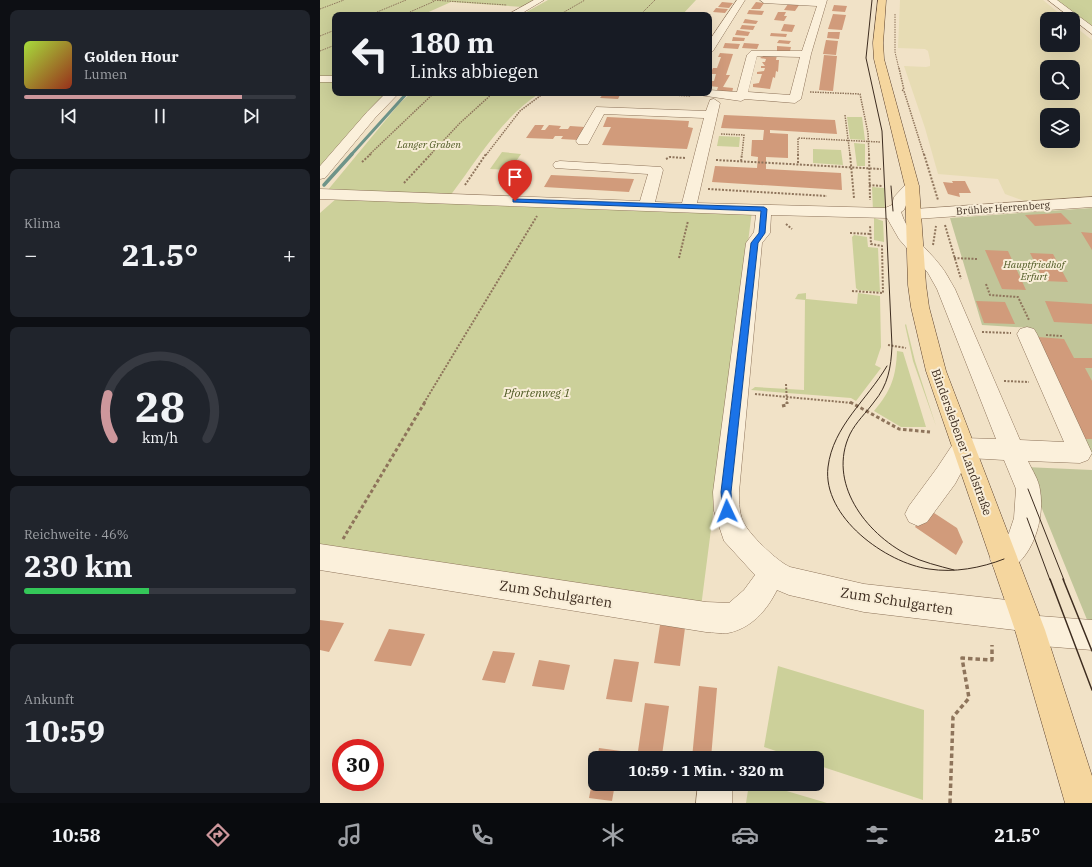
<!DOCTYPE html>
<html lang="de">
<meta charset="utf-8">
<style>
body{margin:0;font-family:"IBM Plex Serif",serif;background:#20242c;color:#f1f3f6;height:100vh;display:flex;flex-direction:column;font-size:15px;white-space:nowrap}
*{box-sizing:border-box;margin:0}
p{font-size:13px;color:#9ea1a6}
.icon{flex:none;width:22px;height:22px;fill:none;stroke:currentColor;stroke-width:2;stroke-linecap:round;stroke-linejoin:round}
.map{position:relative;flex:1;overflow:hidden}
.details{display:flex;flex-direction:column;gap:10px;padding:10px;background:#0d0f14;width:320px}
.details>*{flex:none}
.hud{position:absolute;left:12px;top:12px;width:380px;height:84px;border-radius:8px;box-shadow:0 4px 16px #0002;background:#171b24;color:#f1f3f6;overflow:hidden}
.buttons{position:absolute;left:720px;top:12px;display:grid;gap:8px}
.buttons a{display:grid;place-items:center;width:40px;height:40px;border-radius:8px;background:#171b24;box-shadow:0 4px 16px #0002;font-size:20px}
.speed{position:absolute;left:12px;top:739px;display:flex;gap:8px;font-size:20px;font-weight:700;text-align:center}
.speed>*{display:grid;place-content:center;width:52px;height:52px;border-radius:50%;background:#171b24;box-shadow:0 4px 16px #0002;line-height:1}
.speed .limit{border:6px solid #d22;background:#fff;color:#111}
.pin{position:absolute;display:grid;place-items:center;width:34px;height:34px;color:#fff;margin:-41px -17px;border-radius:50% 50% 50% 0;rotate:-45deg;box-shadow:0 0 4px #0007}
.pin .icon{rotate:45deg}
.me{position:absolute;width:44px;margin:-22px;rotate:358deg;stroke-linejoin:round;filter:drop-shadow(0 0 3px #0008)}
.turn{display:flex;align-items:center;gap:14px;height:84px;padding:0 12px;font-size:18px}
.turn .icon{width:52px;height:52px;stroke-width:2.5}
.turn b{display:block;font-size:28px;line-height:34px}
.big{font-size:30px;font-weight:700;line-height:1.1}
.details .widget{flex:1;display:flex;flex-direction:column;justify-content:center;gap:6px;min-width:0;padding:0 14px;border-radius:8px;background:#20242c}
.details .dial{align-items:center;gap:0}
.dial svg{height:104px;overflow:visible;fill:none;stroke:#363941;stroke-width:7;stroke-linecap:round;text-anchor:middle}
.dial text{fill:#f1f3f6;stroke:none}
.song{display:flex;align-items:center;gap:12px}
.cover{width:48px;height:48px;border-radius:6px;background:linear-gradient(135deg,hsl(80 70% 55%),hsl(10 70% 35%))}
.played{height:4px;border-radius:2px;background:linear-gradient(90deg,#cd979c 80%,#363941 80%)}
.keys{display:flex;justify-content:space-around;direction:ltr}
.heat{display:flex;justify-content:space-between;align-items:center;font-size:22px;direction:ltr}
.charge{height:6px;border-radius:3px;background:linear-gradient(90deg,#34c759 46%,#363941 0)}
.trip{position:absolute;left:268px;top:751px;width:236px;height:40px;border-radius:8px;background:#171b24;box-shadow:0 4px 16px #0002;font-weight:700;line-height:40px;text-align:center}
.tabs{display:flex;height:64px;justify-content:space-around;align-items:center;background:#090b0e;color:#9ea1a6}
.tabs .icon{width:28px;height:28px}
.tabs .active{color:#cd979c}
.tabs b{font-size:18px;color:#f1f3f6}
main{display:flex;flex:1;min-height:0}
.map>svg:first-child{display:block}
</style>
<main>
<section class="details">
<div class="widget">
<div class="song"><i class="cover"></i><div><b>Golden Hour</b><p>Lumen</p></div></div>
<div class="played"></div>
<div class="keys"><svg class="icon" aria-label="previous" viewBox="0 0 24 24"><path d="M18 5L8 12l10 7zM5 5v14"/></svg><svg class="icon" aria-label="pause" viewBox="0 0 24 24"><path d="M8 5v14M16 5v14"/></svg><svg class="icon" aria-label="next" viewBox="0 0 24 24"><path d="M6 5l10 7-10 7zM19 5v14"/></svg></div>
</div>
<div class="widget"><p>Klima</p>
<div class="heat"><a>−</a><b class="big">21.5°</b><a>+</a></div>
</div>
<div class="widget dial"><svg viewBox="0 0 100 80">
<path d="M14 69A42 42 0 1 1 86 69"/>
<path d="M14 69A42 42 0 0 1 10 35" stroke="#cd979c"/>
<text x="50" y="56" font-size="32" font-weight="700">28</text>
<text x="50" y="72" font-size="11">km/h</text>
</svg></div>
<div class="widget"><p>Reichweite · 46%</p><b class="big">230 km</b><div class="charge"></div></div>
<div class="widget"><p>Ankunft</p><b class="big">10:59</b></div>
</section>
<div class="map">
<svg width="772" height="803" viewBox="0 0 772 803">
<rect width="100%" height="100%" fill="#f1e2c7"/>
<path fill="#e7dcb4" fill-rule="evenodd" d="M580 0H723L746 19H727V45H753V25L772 40V197L707 202 685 194 678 179 618 174 605 128 584 66 606 67 610 66V60L608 51 605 49 578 48ZM727 67H753V93H727ZM727 115H753V141H727Z"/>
<path fill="#ccd09a" d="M0 0H216L203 7 131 2 102 15H15V78H0Z
M228 0H376L362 15H201Z
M735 0H772V29Z
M0 82H15V93H67L0 167Z
M91 93H220C182 117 157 160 130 196L7 191 79 104Z
M527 117H542L545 140 530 139Z
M399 136 420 137 419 147 397 146Z
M534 143 545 144V166H537Z
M493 149 521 150 523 165 493 163Z
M182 152 201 154 190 170 170 169Z
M552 187 564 188 565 211H553Z
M17 198 432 211 381 607 0 548V213Z
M554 218 563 221 564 242 554 240Z
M534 235 547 237 548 247 558 248 560 292 538 290 536 288 532 237Z
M486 293V299L537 304 538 293 560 296 561 347 555 365 561 368 536 401 531 398 431 390 435 387 484 390 485 300 475 299 478 294Z
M586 324 595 361 616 426 593 361 585 325Z
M577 351 583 352 606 427H581L554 411C571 391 576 377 577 351Z
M458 666 604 710 603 800 497 765V758H477L444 747Z
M429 784H443L507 803H426Z"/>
<path fill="#c1c599" d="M772 208V456L712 328 662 325 630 218Z
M705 467 772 470V632Z"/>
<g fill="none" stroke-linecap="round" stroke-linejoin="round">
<path stroke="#6e9489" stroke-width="3" d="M31 155 87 93"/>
<path stroke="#6e9489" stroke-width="3.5" d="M4 185 32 154"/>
</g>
<path fill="#d19b7b" d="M402 2 413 3 409 8 398 7Z
M436 2 444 3 440 9H431Z
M468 4 479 5 475 11 464 10Z
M514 5 527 6 525 12 512 11Z
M396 8 408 9 405 13 393 12Z
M429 10 444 11 442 15 427 14Z
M458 12H466L464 16H467L464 21 454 20Z
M513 14 526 15 522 30 508 29Z
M425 19 438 21 436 24 423 23Z
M464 24 475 25 472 32 461 31Z
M422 25 435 26 433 30 420 29Z
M417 30 430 32 428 36 415 35Z
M508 32H520L519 39 507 38Z
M451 33 467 34 466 37 450 36Z
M413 37 425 38 424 41H412Z
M459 40 471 41 469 44 457 43Z
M506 40 518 41 516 55 503 54Z
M405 43 420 44 418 49 403 48Z
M424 43 439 44 437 49 422 48Z
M457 46 471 47 470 51H457Z
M400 53 413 54 406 75H410L403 87 413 88 412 93H396L398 87 389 86 390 81H394L396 74H390L393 68H397L401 57H398Z
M444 55H457L456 60H459L458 72 456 71 455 78 453 77 450 89 433 87V84L439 83 442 74H437V72L444 71 445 68H441V66H445L442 62H445L446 59 440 58Z
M504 55 517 56 513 91 499 90Z
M284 93H301L298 99 280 98Z
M404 115 515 120 517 134 450 130V133L468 134V158L446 157V169L521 173 522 190 392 182 395 166 437 168 438 157 431 156 432 140H443L444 130 401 128Z
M287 117 369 121 368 127 373 128 367 149 282 145 291 127H283Z
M215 125H224L221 130H225L229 125 241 126 239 129H248L250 126 265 127 258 140 241 139 243 136H235L233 139 206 138Z
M231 175 314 179 309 192 224 187Z
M632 181H645L651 193H639L640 197 628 194 623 182 633 183Z
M741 213 752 224 715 226 705 215Z
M761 232 772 233V250Z
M665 250 688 251 706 290 682 289Z
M710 253 733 254 748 282 724 281Z
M656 301 685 302 695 324 664 323Z
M725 301 772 304V324L734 322Z
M718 337 744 339 754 358H772V368H765L772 381V439H764Z
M608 509 637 528 643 542 636 555 595 527Z
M0 620 24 623 9 652 0 650Z
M340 625 365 628 360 666 334 663Z
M69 629 105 634 91 666 54 661Z
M173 651 195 653 185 683 162 680Z
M294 659 319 662 312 702 286 699Z
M219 660 250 665 244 690 212 686Z
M379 686 397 688 391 758H372Z
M325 703 349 706 342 755 318 751Z
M279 748 301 751 300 758H277Z
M274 772 275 784H295L292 801 269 798Z"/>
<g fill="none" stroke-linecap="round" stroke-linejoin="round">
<g stroke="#8e745b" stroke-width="1">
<path id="minor" d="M214 0H224L199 15H187Z
M417 0H425L393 51 389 52V41Z
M440 0H507L491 54 481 99 475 103 425 99 421 101 379 95 377 93H389V90L417 92 427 55 431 51H482L497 6 444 3ZM437 56 480 57 470 95 428 92Z
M728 0H737L772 26V34Z
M0 76H15V82H0Z
M66 93H79L55 118 5 178 0 179V166L47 112Z
M394 99 400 103 377 203 565 208 572 205 574 197 587 183H597L599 186 589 198 584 210 581 212C588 235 606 247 620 265 626 272 630 281 635 289L700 440 744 442 697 334 700 329 707 327 714 329 717 334 772 453 768 460 760 463 708 461C712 470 719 480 720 490 725 518 713 561 684 572L674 568 670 559 674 550 689 533 694 518 696 489 684 460 649 458 635 484 607 522 598 526 589 522 585 514 589 506 617 468 635 441 643 438 676 439 617 289 608 273 579 239 567 218 451 215 450 233 442 243 419 492C419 502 419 516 425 525 432 537 458 562 470 567L544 584 705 602 715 607 719 616 772 620V650L710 645 700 640 695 630 544 612 469 595 457 590C447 610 432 628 408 633 401 634 393 632 386 632L0 570V544L386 602 409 603 424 590 435 575 404 541 394 511 393 492 426 243 434 232 436 215 0 199V189L320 201 328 174 235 168 233 165 235 162 240 161 341 167 343 170 335 202 362 203 384 118 284 114 268 144H258L256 141 276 107 386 111 390 100Z
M772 197V207L595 219 589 217 587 214 589 211 595 209Z
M378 784H412V803H376Z"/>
</g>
<g stroke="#5c422f" stroke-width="1">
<path id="major" d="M558 0H566L563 43 564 59 599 186 606 285 609 307 626 371 725 630 772 776V803H745L695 630 606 371 591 307 588 285 585 186 554 59 553 43Z"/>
</g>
<path stroke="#8e745b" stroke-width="1" stroke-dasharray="1.5 1" stroke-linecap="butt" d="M112 0 187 5
M0 9 24 0
M575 14V52L579 69
M50 15 86 0
M83 15 115 1
M239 15 265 0
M320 15 335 0
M0 36 15 30
M0 51 15 45"/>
<path stroke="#8e745b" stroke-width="1.5" stroke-dasharray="1.5 1" stroke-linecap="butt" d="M579 68 584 90
M582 90 584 91 604 155
M490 92 540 94 548 133 549 155
M331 94 371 96
M525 115 530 155
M401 134 424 135 422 155
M49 155 114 93
M110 155 140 123 173 93
M166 155 200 111 224 93
M478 155V138L560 142"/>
<path stroke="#8e745b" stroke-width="2" stroke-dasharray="2 1.5" stroke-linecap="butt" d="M478 154V164
M530 154 534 198
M549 154 550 200
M604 154 618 200
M346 159 350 157 365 158
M396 160 561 169
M421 161 422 154
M42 162 51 154
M84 183 111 154
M145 185 166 154
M549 185 562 186
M388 189 507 196
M466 224 472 229
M625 225 641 279
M530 233 551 234
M613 245 616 226
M359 258 368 221
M634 258 657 259
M666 284 670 295 698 297 709 320
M532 291 563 293 562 246 551 244 550 225
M662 332 691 333
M726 335 742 336
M568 345 586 348
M684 381 709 382
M466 384 467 403
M435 394 532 403
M104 403 217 216"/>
<path stroke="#8e745b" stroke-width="3" stroke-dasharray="3.5 2.5" stroke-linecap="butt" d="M530 402 579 429 610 432
M462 406 467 405V402
M23 539 105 402"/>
<path stroke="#8e745b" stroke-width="3.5" stroke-dasharray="4.5 3" stroke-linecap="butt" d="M630 803 633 717 649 698 642 658 672 660V645"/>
<use href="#minor" fill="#fbf0db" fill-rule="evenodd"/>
<use href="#major" fill="#f5d69e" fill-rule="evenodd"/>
<path stroke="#3d2c1f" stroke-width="1" d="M552 0 546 58 562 131 572 346C571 368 568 385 554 402 546 413 536 422 530 434 507 482 545 533 588 555 602 562 619 566 634 570
M571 186 573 211
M567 366C547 400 513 426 508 467 502 517 566 563 609 569 634 573 661 568 684 559
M708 489 744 580
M707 518 730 580"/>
<path stroke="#3d2c1f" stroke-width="1.5" d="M730 579 772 690
M743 579 772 651"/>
</g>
<path fill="#1a73e8" stroke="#114b97" d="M195 199 444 207 447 209 445 233 438 243 411 492 412 511 410 515 407 516 403 515 401 492 431 243 439 233 441 211 193 202V199Z"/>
<g text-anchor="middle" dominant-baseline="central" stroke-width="4" stroke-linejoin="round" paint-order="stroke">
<g font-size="10" font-style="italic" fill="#505b25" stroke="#f8edd7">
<text x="109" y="144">Langer Graben</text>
<text x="714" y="264">Hauptfriedhof<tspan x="714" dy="12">Erfurt</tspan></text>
</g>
<g font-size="10" fill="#3d2c1f" stroke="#f8edd7">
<text transform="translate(683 208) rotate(-4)">Brühler Herrenberg</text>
</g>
<g font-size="12" font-style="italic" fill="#505b25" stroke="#f8edd7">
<text x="217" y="392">Pfortenweg 1</text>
</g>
<g font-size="12" fill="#3d2c1f" stroke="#f8edd7">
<text transform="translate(642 442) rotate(70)">Binderslebener Landstraße</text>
</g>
<g font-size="14" fill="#3d2c1f" stroke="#f8edd7">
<text transform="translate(236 594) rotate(9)">Zum Schulgarten</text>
<text transform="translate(577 601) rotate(9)">Zum Schulgarten</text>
</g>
</g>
</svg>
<div class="buttons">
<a><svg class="icon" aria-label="sound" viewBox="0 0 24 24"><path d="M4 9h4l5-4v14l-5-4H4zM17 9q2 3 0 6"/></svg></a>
<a><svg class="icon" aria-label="search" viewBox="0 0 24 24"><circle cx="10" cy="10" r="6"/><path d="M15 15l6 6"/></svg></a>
<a><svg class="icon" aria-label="layers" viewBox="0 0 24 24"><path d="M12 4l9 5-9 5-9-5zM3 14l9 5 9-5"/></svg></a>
</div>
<div class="speed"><div class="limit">30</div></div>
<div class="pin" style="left:195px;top:201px;background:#d93025"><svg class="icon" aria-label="arrive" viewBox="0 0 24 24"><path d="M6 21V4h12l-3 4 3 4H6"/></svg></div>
<svg class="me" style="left:407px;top:511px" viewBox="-20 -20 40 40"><path d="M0-17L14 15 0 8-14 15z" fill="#1a73e8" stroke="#fff" stroke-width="4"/></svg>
<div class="trip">10:59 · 1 Min. · 320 m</div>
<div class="hud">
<div class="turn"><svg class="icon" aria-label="left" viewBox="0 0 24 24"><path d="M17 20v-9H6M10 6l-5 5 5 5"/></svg><div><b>180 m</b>Links abbiegen</div></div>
</div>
</div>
</main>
<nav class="tabs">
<b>10:58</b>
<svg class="icon active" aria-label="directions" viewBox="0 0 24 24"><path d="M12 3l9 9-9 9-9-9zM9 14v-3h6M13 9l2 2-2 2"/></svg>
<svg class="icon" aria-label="music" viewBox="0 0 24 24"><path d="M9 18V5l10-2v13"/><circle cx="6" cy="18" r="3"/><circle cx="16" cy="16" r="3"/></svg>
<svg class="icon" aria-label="phone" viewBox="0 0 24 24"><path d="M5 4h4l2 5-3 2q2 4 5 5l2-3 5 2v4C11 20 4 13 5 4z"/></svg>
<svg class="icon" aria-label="climate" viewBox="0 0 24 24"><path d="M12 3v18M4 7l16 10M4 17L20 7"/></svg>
<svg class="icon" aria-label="car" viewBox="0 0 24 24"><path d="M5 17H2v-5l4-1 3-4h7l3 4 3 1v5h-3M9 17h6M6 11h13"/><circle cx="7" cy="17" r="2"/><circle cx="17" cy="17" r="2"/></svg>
<svg class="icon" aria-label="filters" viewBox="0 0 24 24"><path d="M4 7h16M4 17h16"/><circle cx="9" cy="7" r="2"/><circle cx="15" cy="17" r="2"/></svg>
<b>21.5°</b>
</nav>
